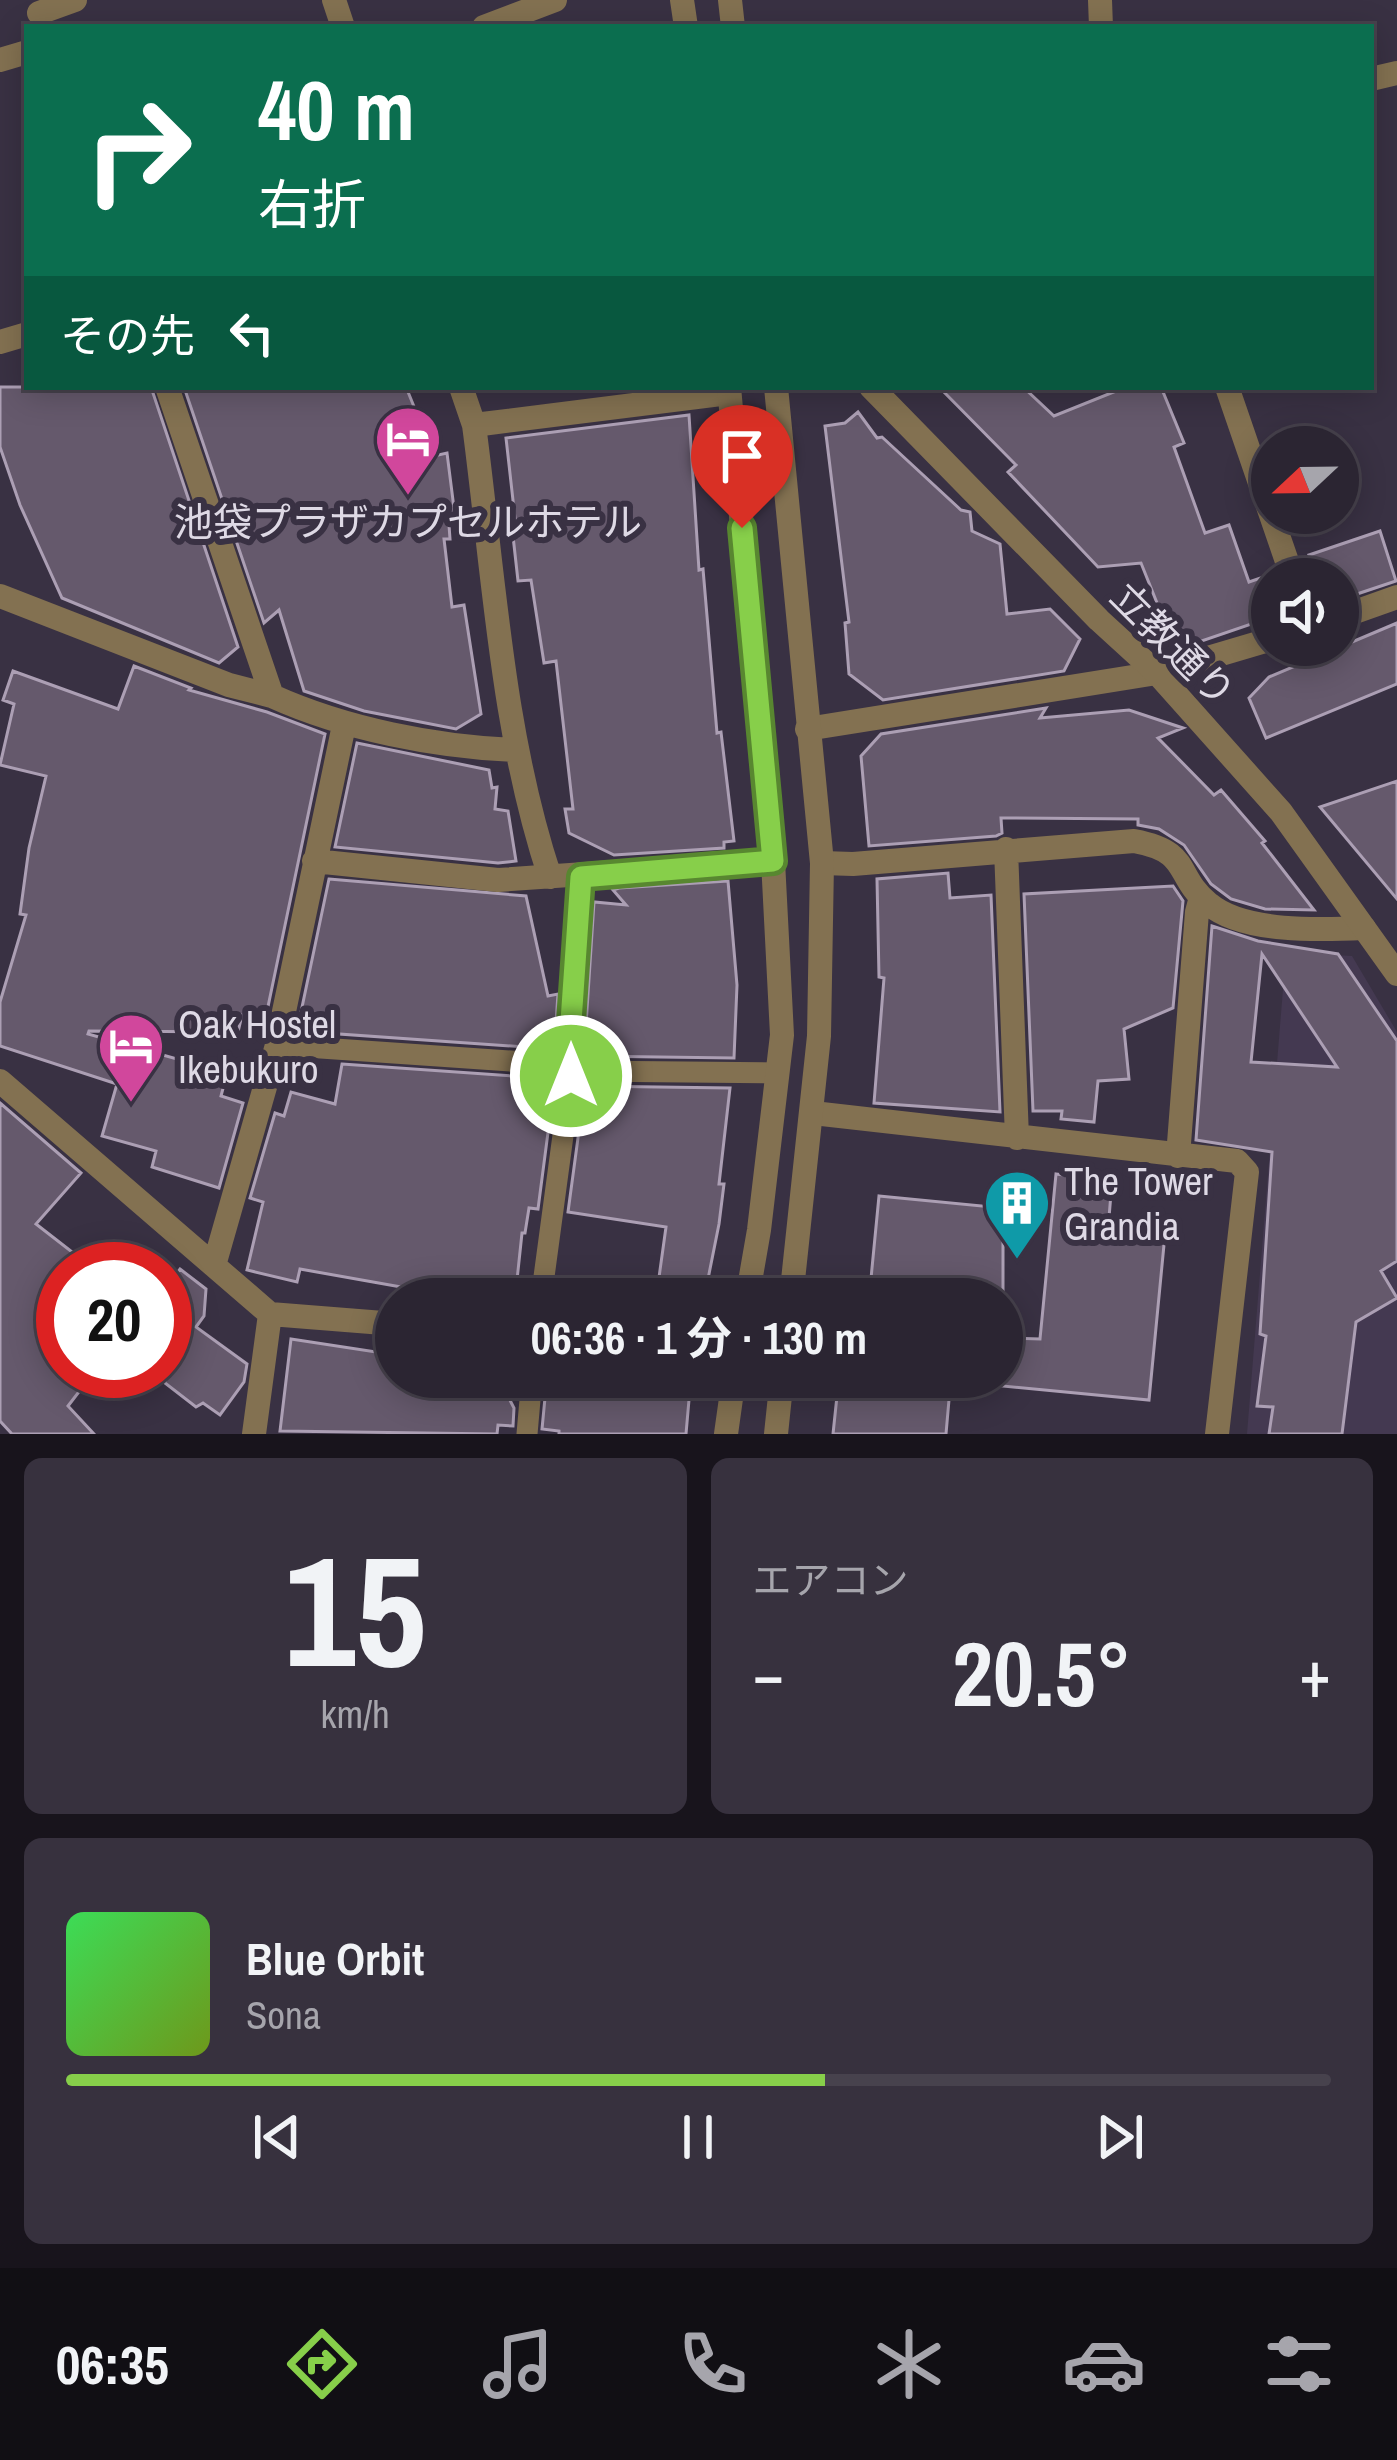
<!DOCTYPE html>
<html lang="ja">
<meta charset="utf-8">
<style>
body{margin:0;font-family:"Archivo Narrow","Noto Sans JP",sans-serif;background:#37313e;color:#f1f3f6;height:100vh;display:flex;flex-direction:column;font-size:45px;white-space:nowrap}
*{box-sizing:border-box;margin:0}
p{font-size:39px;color:#a6a5ac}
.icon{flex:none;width:66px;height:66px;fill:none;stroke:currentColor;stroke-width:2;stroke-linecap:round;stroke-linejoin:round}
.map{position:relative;height:1434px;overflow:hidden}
.drawer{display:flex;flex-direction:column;gap:24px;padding:24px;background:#18141c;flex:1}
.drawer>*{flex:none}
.banner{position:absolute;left:24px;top:24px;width:1350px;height:366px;border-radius:0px;box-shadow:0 6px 30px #0003,0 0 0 3px #47424d;background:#0b6e4f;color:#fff;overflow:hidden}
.needle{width:78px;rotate:248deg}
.tools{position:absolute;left:1251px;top:426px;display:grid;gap:24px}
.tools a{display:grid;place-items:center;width:108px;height:108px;border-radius:50%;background:#2b2532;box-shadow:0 6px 30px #0003,0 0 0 3px #47424d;font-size:60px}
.speed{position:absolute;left:36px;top:1242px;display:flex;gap:24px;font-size:60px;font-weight:700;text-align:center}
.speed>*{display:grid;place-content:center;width:156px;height:156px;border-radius:50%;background:#2b2532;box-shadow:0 6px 30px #0003,0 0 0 3px #47424d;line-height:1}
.speed .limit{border:18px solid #d22;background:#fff;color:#111}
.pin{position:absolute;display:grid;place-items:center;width:102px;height:102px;color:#fff;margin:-123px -51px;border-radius:50% 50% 50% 0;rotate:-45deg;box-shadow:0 0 12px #0007}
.pin .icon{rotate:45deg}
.me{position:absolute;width:132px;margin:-66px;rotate:0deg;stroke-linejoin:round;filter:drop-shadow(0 0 9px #0008)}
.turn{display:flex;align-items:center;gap:42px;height:252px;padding:0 36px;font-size:54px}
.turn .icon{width:156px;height:156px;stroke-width:2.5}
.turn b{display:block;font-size:84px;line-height:102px}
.then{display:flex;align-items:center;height:114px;padding:0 36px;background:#0003;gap:24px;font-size:45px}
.big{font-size:90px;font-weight:700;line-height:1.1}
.drawer .card{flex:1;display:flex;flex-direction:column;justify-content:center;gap:18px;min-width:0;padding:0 42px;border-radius:18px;background:#37313e}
.drawer .dial{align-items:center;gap:0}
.dial b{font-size:156px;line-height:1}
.song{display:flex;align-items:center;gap:36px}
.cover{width:144px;height:144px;border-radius:18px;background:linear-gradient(135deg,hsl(130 70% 55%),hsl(80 70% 35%))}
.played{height:12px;border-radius:6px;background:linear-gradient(90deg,#87cf4a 60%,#47424d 60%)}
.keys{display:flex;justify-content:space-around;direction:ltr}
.heat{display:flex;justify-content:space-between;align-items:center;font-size:66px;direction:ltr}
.drawer .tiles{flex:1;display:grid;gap:24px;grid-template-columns:1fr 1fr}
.card:last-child{grid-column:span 2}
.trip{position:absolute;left:375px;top:1278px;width:648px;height:120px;border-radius:60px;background:#2b2532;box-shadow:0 6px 30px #0003,0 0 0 3px #47424d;font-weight:700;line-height:120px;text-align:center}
.tab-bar{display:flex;height:192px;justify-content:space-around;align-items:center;background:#110f14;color:#a6a5ac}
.tab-bar .icon{width:84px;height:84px}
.tab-bar .selected{color:#87cf4a}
.tab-bar b{font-size:54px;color:#f1f3f6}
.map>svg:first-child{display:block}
</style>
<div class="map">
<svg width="1397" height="1434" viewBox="0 0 1397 1434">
<rect width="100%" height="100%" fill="#393143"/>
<path fill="#443951" d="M1286 952 1352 956 1397 1032V1434H1247Z"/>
<path fill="#65596c" stroke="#ac9fb4" stroke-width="3" fill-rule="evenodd" d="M0 387H151L238 647 219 663 62 598 20 505 0 447Z
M184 387H406L417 414 402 463 447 453 456 524 449 525 450 539H444L452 607 464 605 481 714 456 729 364 711 304 691 279 610 264 623Z
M939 387H1023L1054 416 1126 387H1161L1184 443 1174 447 1205 533 1229 525 1249 582 1272 574V617L1193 644 1172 639 1151 617 1161 613 1141 563 1098 567 1008 472 1016 465Z
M858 412 877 438 882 437 961 510 970 512 972 531 1000 544 1007 614 1050 609 1080 639 1064 671 883 700 849 674 845 623 849 622 825 426 845 423Z
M689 415 699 570 703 569 717 733 721 732 734 841 724 842V848L614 855 569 833 565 809H573L556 661 544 663 531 580 518 581 513 536H517L506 438Z
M1380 531 1396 581 1351 596 1338 589V579L1319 578 1309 555Z
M1397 623V684L1266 738 1249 698 1269 677Z
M134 666 191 688 189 690 267 712 325 734 265 1021 242 1015 238 1032 89 1031 88 1034 227 1073 221 1096 243 1103 219 1188 152 1167 156 1151 102 1136 117 1084 0 1046V1002L26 915 20 914 29 848 46 776 0 765 14 704 3 700 13 671 118 709Z
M1046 708 1040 718 1129 710 1183 728 1158 738 1214 795 1221 790 1265 841 1262 843 1314 910 1265 909 1231 899 1211 884 1184 845 1159 829 1138 825V819L1001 818 1002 833 996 836 869 846 861 756 881 734Z
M357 743 489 770 492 788 497 787 495 809 508 811 516 861 498 863 335 847Z
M1397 781V899L1320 807Z
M948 873 950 898 991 895 1000 1112 874 1103 884 978 879 977 877 879Z
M329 879 526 896 548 996 558 994 554 1049 297 1031Z
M728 881 737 985 734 1058 584 1056 594 902 626 905 613 890 619 888Z
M1173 886 1183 901 1173 1008 1124 1029 1129 1079 1098 1081 1094 1122 1061 1119 1062 1111H1033L1024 894Z
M1212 926 1258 941 1338 954 1397 1041V1261L1381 1271 1397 1298 1356 1322 1342 1434H1269L1273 1407 1257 1406 1266 1336 1260 1334 1272 1152 1196 1140ZM1262 954 1337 1067 1251 1062Z
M342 1064 555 1079 538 1209 529 1208 525 1233H522L515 1299H417L418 1290 300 1269 297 1282 247 1270 263 1202 250 1198 275 1113 284 1116 291 1092 335 1104Z
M585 1086 730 1088 719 1184H724L719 1224 704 1299H656L666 1227 568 1212Z
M0 1103 81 1173 36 1224 94 1269H63V1371H95L68 1406 94 1434H12L0 1421Z
M1056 1174 1112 1181 1109 1218 1166 1224 1149 1400 1002 1386V1338L1040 1339Z
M879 1196 1003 1208V1299H869Z
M180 1269 206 1289 204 1316 196 1327 247 1364 244 1382 220 1415 203 1403 196 1407 165 1383V1289Z
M291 1339 396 1355V1377H498L514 1408 513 1426 498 1425 497 1434 280 1431Z
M547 1377H691L686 1434H559V1431L542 1429Z
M839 1377H951L946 1434H833Z"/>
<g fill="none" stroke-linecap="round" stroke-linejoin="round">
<path stroke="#837151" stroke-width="21" d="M277 1045 568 1065 580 1071 778 1073
M541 1299 571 1076 568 1065 581 877
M527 1434 532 1377"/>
<path stroke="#837151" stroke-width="24" d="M334 0 343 27
M1100 0 1101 27
M39 13 75 0
M484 27 555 0
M0 60 27 52
M1371 79 1397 73
M0 342 27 334
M167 387 272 696C345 729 436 747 516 750
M461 387 474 425C494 576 502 733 550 877
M1227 387 1293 579
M474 425 729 393
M0 596 229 685 272 696
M1338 618 1397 597
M807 729 1157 673 1272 639
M1006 849 1017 1138
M314 861 498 880 773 861
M822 863 853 864 1134 841C1193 852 1173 875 1209 904 1243 933 1321 930 1364 928
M0 1081 270 1314 396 1324
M813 1113 1237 1161 1247 1172 1217 1434
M1178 1156 1197 912 1201 897
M215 1262 277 1045 344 725
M254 1434 270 1314"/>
<path stroke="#837151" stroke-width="24" d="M682 0 686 27
M730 0 733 27
M729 387 773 861 782 1035 759 1230 747 1299
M776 387 822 863 819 1036 791 1299
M871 387 1099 620 1157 673 1281 812 1397 974
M726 1434 734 1377
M776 1434 782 1377"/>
</g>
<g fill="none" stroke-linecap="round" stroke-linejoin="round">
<g stroke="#588730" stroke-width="30">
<path id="route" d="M571 1076 568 1065 581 877 773 861 742 528"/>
</g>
<use href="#route" stroke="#87cf4a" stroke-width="21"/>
</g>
<defs>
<g id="hotel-pin" transform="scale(3.45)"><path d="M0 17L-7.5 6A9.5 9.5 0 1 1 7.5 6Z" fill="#d1479c" stroke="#393143"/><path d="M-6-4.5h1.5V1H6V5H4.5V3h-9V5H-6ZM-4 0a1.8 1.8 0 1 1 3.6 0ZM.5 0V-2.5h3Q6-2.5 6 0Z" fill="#fff"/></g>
<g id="building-pin" transform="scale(3.45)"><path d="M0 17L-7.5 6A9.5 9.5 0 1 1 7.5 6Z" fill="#0f9aa8" stroke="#393143"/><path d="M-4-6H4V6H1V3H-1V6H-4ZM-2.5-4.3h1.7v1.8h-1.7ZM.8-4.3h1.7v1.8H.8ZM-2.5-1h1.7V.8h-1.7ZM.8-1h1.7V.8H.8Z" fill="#fff"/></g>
</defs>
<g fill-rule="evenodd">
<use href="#hotel-pin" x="408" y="439"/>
<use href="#hotel-pin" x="131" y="1046"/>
<use href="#building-pin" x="1017" y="1203"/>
</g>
<g text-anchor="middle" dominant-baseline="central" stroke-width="12" stroke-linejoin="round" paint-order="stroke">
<g font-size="39" fill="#ded9e5" stroke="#393143" text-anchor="start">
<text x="408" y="522" text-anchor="middle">池袋プラザカプセルホテル</text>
<text x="178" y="1024">Oak Hostel<tspan x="178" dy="45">Ikebukuro</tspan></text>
<text x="1064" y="1181">The Tower<tspan x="1064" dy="45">Grandia</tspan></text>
</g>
<g font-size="39" fill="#ded9e5" stroke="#393143">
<text transform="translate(1173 644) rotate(45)">立教通り</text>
</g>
</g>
</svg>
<div class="tools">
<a><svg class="needle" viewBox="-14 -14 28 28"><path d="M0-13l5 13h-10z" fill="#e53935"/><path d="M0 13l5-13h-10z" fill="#a6a5ac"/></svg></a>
<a><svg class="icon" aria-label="sound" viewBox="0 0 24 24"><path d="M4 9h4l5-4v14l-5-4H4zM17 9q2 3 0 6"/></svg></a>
</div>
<div class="speed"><div class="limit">20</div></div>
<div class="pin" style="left:742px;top:528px;background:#d93025"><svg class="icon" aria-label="arrive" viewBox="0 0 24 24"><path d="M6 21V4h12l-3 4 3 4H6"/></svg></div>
<svg class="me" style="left:571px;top:1076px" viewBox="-20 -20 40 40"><circle r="17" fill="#87cf4a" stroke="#fff" stroke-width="3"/><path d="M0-11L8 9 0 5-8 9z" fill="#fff"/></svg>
<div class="trip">06:36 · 1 分 · 130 m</div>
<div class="banner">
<div class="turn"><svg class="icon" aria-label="right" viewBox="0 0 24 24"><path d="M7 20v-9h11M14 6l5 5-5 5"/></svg><div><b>40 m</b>右折</div></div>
<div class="then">その先<svg class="icon" aria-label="left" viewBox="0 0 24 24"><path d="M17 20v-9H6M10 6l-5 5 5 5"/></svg></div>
</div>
</div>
<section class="drawer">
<div class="tiles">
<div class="card dial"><b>15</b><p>km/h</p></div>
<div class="card"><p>エアコン</p>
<div class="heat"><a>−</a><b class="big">20.5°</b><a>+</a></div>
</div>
<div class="card">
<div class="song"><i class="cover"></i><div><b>Blue Orbit</b><p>Sona</p></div></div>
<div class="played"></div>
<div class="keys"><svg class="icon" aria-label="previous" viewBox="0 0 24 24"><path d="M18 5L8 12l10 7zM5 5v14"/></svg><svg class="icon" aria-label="pause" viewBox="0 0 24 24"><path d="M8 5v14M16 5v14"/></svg><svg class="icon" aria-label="next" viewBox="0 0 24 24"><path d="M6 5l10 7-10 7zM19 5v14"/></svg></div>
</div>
</div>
</section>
<nav class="tab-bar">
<b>06:35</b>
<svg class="icon selected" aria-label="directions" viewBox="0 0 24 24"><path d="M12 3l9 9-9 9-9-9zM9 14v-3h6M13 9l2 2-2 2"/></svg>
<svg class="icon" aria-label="music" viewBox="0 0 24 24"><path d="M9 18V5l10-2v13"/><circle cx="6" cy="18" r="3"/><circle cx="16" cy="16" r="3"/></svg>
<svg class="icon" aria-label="phone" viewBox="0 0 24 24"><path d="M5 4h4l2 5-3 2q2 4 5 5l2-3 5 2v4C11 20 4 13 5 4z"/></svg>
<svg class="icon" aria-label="climate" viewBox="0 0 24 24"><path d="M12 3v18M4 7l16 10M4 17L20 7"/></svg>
<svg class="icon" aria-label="car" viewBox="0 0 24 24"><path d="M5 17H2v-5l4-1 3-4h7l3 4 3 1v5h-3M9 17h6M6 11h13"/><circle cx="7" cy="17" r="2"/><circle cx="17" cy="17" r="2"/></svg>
<svg class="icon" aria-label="filters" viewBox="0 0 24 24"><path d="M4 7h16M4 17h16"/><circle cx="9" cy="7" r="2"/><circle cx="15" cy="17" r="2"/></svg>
</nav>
